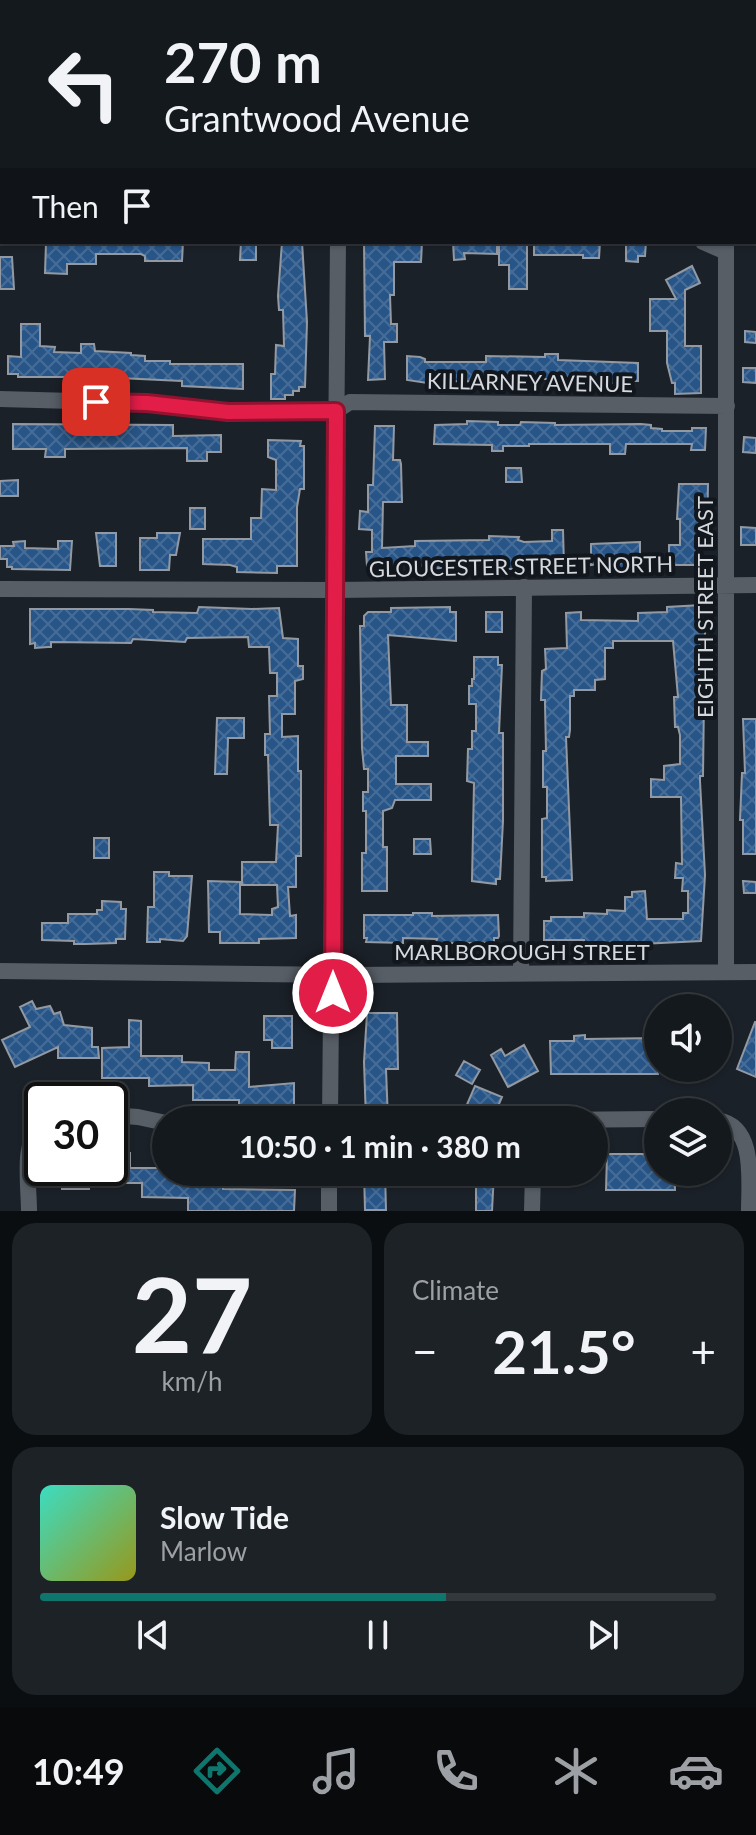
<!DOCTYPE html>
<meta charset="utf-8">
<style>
body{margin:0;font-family:Lato,sans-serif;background:#1d2227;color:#f1f3f6;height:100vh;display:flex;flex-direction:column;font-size:30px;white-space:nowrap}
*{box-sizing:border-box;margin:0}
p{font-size:26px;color:#9da0a4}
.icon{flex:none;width:44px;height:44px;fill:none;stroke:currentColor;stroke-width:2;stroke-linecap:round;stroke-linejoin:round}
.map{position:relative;height:1211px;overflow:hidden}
.side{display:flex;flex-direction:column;gap:12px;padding:12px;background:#0b0e10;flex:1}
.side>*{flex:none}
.banner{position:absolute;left:0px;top:0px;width:756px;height:244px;box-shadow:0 2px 6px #0004,0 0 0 2px #33383c;background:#14191e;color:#f1f3f6;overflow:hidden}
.controls{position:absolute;left:644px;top:994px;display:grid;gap:16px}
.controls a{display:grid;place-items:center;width:88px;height:88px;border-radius:50%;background:#14191e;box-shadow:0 2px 6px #0004,0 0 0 2px #33383c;font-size:40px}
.speed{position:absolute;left:24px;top:1082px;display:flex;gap:16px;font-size:40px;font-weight:700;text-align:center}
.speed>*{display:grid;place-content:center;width:104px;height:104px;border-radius:50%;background:#14191e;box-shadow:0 2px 6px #0004,0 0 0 2px #33383c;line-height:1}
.speed .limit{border:4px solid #111;border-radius:12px;background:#fff;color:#111}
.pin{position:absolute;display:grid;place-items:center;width:68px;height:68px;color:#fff;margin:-34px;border-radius:16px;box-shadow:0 4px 12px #0006}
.me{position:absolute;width:88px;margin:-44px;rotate:0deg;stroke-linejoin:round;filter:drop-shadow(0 0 6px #0008)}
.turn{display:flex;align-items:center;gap:28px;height:168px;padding:0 32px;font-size:36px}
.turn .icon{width:104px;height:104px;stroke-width:2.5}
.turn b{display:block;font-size:56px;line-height:68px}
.then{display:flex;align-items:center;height:76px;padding:0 32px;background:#0003;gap:16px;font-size:30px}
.big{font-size:60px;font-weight:700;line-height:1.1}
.side .card{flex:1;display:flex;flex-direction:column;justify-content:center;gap:12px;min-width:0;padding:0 28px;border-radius:24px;background:#1d2227}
.side .dial{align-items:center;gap:0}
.dial b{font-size:104px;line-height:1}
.song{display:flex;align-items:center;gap:24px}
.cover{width:96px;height:96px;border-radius:12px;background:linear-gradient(135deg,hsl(170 70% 55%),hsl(60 70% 35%))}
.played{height:8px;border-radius:4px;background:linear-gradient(90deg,#0f766e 60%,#33383c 60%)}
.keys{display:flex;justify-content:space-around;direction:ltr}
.heat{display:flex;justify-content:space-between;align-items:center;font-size:44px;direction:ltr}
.side .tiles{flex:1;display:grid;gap:12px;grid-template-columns:1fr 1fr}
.card:last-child{grid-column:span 2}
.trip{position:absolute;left:152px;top:1106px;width:456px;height:80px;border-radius:40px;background:#14191e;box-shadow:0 2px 6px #0004,0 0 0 2px #33383c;font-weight:700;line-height:80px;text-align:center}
.tab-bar{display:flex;height:128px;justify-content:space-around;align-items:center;background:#080a0c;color:#9da0a4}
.tab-bar .icon{width:56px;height:56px}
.tab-bar .active{color:#0f766e}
.tab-bar b{font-size:36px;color:#f1f3f6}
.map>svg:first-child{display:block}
</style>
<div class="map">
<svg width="756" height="1211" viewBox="0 0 756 1211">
<defs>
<pattern id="grass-tufts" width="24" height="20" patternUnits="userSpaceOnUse" patternTransform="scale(2)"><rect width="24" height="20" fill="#6a2d16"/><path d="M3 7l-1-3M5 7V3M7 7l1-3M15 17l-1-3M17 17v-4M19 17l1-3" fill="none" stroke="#7e4b37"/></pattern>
<pattern id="building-cross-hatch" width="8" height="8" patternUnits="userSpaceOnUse" patternTransform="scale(2)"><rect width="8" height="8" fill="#285587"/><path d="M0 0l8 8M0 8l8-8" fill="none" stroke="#466d98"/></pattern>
</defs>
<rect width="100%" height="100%" fill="#1b2128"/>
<path fill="url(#grass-tufts)" d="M0 0H399L403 2H2L0 192Z"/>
<path fill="url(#building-cross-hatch)" stroke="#9299a2" stroke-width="2" d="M183 242 182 261H145V256L141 254H96V264H67V274L45 273 46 243Z
M241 242H256V260H240Z
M282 242H302L307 322 305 387H299V391H293V395H285V399H271V374H275L276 345 284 346 283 310H279L278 296Z
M364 242H422L421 262H394V295H390L391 324H397V342H384L385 379 368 380 370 336H365Z
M453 242H497V254L464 253 465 259 454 260Z
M534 242H600L599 258H583V255H534Z
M626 242H646L645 256H638V262L626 261Z
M499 245H527V289H509V265H499Z
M0 257H12L14 289H0Z
M692 266 700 283 685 290V346H701V393L675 394V383H672L667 363V331H650V299H676L666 280Z
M21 324H40V346L55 347 54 352 81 353V344H94L95 351 131 353V355L145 356V361H170V364H243V389L182 386V381L97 377H18V374H8V356L21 357Z
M745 331 756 332V343L745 342Z
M545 354H558V360L638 363V381H631V383H572V379H525V382L441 381V385L407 380V356L420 357 425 359V362H486V356L545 357Z
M743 368H756V383L743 382Z
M467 421 498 422V425H520L521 422 555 423V425L641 424 651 425V428L662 429V431H692V428H706L705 450H691L692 444H626L625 454H610V444H529V446H503V451H492V445L434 444 435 425 467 424Z
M13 424 173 425V436L221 435V452H207V461H187V448L65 449V457H45L46 449H13Z
M375 426H394L393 460H400L401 464 402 502H383L382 548 415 546V541L489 540V536L519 537 518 540 524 542 552 541V530H563L564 565H552V560L524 561V565H519V569L426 568V566L415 565 367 566 366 552H372V530L359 529 360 511 368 512V485H373Z
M744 437 756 438V453L743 452Z
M268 440 301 441 300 446H304V489H300L297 507V566H277V573L237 572V567L230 565 203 564V539H251V518H261L262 489 276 490V460L268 457Z
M506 468H521L522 482H506Z
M18 480V496H0V481Z
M679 484H708L707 536H702V540H696V565H669V545H680V519H677Z
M190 508H205V529H190Z
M741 527 756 528V545H741Z
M96 533H116V566H100Z
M157 533H180L176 555H170L169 570H140V538H157Z
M25 541V548L58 549V541H72L70 570 12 569V567H7V559H0V546H14L13 542Z
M640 542V569L598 568V564L591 565V544Z
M701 605 705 633V645H700L699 651V698H704L703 776H700V781L705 875 701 941 620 945 584 943V940H544V921H551V917H584V913L607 914V910L625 911V897H632V892L645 891 647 919H683V913H688V891H682L683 878H675L676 863 682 864 681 797H651V779L664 780V766L680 764V735L678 727H675L674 697H678L673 641H613V648H605V679L595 680V690H574V696H570V730L569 737H566L572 880 546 881V877H542V819L547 818V787H543V751H546L545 704V700H541L542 671 546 669 545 649 567 648 566 613 581 612V620L638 621V613L667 612V607Z
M199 607 252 609 279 608 283 638 298 639V666H303V679L295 681V714H282V737L298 736V771H301V856H296V887H288L290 916 296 915V938L259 939V943H220V932H209L208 881 240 882V914L272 915V909L278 907 277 885H242V862H276L278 825H270L268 755H265V734H270L269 696H277V673H270L269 647H249L248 637 187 638 185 642 133 639 131 643 51 642V647H48L35 648V643L30 644V609H129L153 610V612L197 613Z
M450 607V612H456V641L388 635 391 705H407V742H428V756H396V784H431V800H395L392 808 383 811V847H387V891H362V853H366V811H363V792H368V769H364L362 748 360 626H364V616L368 612H391V608Z
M486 612H502V632H486Z
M474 657H498V665H502L499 733H503V821L500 879H496V884L472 881 474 783 467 781 468 749H472V731H476V704H469V686H472V679H474Z
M217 718H244V738H228L227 774H215Z
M743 719H756V854H743V820H740L742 773H745Z
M94 838H109V858H94Z
M414 839H430L431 854H414Z
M154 872H169V876H192L187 936 183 941 160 939V942H147L148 907H154Z
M743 881 756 882V893H744Z
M102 901 121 902V909H126L125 939H116V943L86 944H74V941L42 940V923H68V914H97V910H102Z
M413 913H432V916L498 915 499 936 498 938H494V942L478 943H436L437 939 403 938V943L366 942 367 938H364V915H413Z
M32 1001 36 1009 50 1006 54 1014 60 1012 64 1025 92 1028V1047H98L99 1058H58V1047L15 1067 2 1040 30 1027 20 1007Z
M367 1013H397L398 1069H386L388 1120H366L364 1062Z
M264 1016H292V1048H272V1040H264Z
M129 1020 141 1021V1056H182V1062L209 1063V1070H235L236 1052H249V1087L294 1083V1112L276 1111V1108L239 1109V1100H193V1085L149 1086V1078H102V1048L129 1047Z
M755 1022H756V1077L737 1069Z
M585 1035V1039L658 1038V1074H551L550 1041H574V1036Z
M524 1045 538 1071 508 1087 491 1055 501 1049 505 1056Z
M464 1061 480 1070 472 1084 456 1075Z
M475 1086 502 1097 492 1120H471L462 1116Z
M110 1153H130V1168H166V1172H176V1182H223V1189L295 1190 294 1211H188V1198L142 1197V1183H89V1189H62V1168H110Z
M607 1154H658V1172H675V1190H606Z
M364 1172H385L386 1210H365Z
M476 1173H494L492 1211H476Z"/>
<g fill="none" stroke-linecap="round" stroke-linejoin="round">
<path stroke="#6c7178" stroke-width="3" stroke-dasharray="8 4" stroke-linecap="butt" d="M340 0 341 2
M344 0 349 2
M457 2 458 0
M754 196 756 195
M754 208 756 209"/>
<path stroke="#575e66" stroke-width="16" d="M726 2V0
M0 203H2
M703 242 726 252
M0 399 147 403 228 412 336 411
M336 411 350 402 727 406
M0 589 335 590 756 585
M0 971 351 975 756 972
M726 972V242
M521 973 524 587
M110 1115 138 1117 166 1123
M330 1120 338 242
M550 1120 658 1119
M718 1120C756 1127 749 1179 749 1211
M29 1211C29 1183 21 1143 42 1122
M329 1211V1172
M532 1211 533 1172"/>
</g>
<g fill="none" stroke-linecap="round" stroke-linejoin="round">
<g stroke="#92132f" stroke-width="20">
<path id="route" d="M96 402 147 403 228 412 336 411 333 993"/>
</g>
<use href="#route" stroke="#e11d48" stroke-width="14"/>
</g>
<g text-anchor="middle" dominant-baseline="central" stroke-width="8" stroke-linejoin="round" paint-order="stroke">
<g font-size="22" fill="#d5d9de" stroke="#12171e">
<text transform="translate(530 382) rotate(1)">KILLARNEY AVENUE</text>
<text transform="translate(521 566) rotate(-1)">GLOUCESTER STREET NORTH</text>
<text transform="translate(704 607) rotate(-90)">EIGHTH STREET EAST</text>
<text x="522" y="951">MARLBOROUGH STREET</text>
</g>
</g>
</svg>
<div class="controls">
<a><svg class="icon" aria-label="sound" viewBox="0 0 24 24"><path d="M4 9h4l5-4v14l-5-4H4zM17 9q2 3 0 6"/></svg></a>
<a><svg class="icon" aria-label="layers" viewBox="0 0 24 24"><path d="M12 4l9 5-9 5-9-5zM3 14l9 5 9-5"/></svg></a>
</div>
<div class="speed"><div class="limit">30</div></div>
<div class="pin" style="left:96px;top:402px;background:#d93025"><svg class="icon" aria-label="arrive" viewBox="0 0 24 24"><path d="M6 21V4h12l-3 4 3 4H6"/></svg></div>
<svg class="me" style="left:333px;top:993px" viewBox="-20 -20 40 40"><circle r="17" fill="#e11d48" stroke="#fff" stroke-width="3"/><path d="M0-11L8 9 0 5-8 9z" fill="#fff"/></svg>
<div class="trip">10:50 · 1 min · 380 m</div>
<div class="banner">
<div class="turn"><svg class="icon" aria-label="left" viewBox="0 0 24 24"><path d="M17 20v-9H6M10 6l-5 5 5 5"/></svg><div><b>270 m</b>Grantwood Avenue</div></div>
<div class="then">Then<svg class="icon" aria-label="arrive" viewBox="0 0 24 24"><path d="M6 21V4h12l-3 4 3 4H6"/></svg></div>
</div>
</div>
<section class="side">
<div class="tiles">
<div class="card dial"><b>27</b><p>km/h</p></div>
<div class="card"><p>Climate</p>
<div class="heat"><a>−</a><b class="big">21.5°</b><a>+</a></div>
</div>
<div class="card">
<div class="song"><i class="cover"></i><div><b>Slow Tide</b><p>Marlow</p></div></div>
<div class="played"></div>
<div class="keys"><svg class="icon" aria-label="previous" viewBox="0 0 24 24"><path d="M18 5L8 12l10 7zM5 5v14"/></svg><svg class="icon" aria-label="pause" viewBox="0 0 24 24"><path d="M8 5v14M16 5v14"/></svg><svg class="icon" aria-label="next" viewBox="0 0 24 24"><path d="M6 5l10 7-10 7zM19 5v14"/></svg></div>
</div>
</div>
</section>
<nav class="tab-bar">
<b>10:49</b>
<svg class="icon active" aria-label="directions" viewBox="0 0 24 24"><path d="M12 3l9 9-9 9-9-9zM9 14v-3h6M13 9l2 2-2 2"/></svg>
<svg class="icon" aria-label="music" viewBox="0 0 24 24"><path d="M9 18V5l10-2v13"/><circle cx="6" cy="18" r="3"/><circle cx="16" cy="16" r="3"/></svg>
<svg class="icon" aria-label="phone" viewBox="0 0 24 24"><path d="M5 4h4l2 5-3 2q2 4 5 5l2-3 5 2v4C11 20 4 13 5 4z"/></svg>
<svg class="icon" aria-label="climate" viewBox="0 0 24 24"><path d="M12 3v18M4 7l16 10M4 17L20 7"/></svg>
<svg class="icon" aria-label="car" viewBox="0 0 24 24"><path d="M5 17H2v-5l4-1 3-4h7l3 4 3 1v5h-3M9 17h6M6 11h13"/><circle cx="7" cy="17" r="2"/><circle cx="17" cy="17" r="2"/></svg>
</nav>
